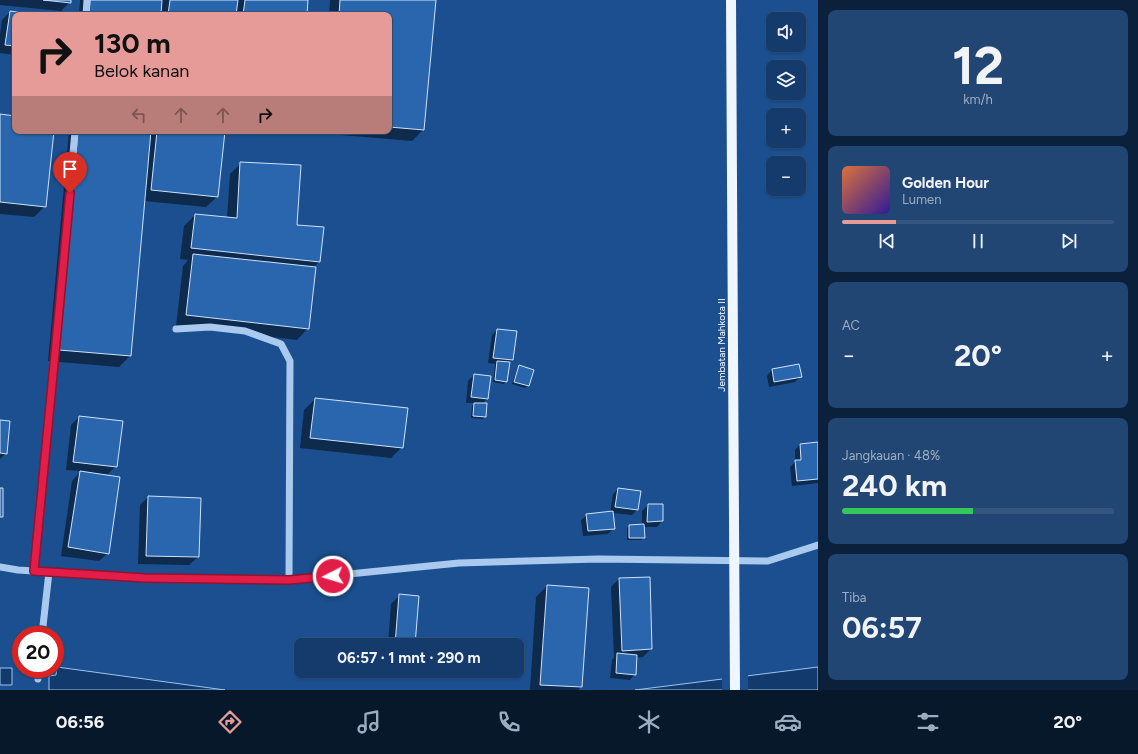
<!DOCTYPE html>
<html lang="id">
<meta charset="utf-8">
<style>
body{margin:0;font-family:Figtree,sans-serif;background:#214673;color:#f1f3f6;height:100vh;display:flex;flex-direction:column;font-size:15px;white-space:nowrap}
*{box-sizing:border-box;margin:0}
p{font-size:13px;color:#9dadc1}
.icon{flex:none;width:22px;height:22px;fill:none;stroke:currentColor;stroke-width:2;stroke-linecap:round;stroke-linejoin:round}
.map{position:relative;flex:1;overflow:hidden}
.side{display:flex;flex-direction:column;gap:10px;padding:10px;background:#0b203b;width:320px}
.side>*{flex:none}
.hud{position:absolute;left:12px;top:12px;width:380px;height:122px;border-radius:8px;box-shadow:0 1px 3px #0004,0 0 0 1px #33557e;background:#e69b98;color:#111;overflow:hidden}
.controls{position:absolute;left:766px;top:12px;display:grid;gap:8px}
.controls a{display:grid;place-items:center;width:40px;height:40px;border-radius:8px;background:#143b6b;box-shadow:0 1px 3px #0004,0 0 0 1px #33557e;font-size:20px}
.speed{position:absolute;left:12px;top:626px;display:flex;gap:8px;font-size:20px;font-weight:700;text-align:center}
.speed>*{display:grid;place-content:center;width:52px;height:52px;border-radius:50%;background:#143b6b;box-shadow:0 1px 3px #0004,0 0 0 1px #33557e;line-height:1}
.speed .limit{border:6px solid #d22;background:#fff;color:#111}
.pin{position:absolute;display:grid;place-items:center;width:34px;height:34px;color:#fff;margin:-41px -17px;border-radius:50% 50% 50% 0;rotate:-45deg;box-shadow:0 0 4px #0007}
.pin .icon{rotate:45deg}
.me{position:absolute;width:44px;margin:-22px;rotate:265deg;stroke-linejoin:round;filter:drop-shadow(0 0 3px #0008)}
.turn{display:flex;align-items:center;gap:14px;height:84px;padding:0 16px;font-size:18px}
.turn .icon{width:52px;height:52px;stroke-width:2.5}
.turn b{display:block;font-size:28px;line-height:34px}
.lanes{display:flex;align-items:center;height:38px;padding:0 16px;background:#0003;justify-content:center;gap:20px;direction:ltr}
.lanes .off{opacity:.35}
.big{font-size:30px;font-weight:700;line-height:1.1}
.side .card{flex:1;display:flex;flex-direction:column;justify-content:center;gap:6px;min-width:0;padding:0 14px;border-radius:8px;background:#214673}
.side .dial{align-items:center;gap:0}
.dial b{font-size:52px;line-height:1}
.song{display:flex;align-items:center;gap:12px}
.cover{width:48px;height:48px;border-radius:6px;background:linear-gradient(135deg,hsl(20 70% 55%),hsl(250 70% 35%))}
.played{height:4px;border-radius:2px;background:linear-gradient(90deg,#e69b98 20%,#33557e 20%)}
.keys{display:flex;justify-content:space-around;direction:ltr}
.heat{display:flex;justify-content:space-between;align-items:center;font-size:22px;direction:ltr}
.charge{height:6px;border-radius:3px;background:linear-gradient(90deg,#34c759 48%,#33557e 0)}
.trip{position:absolute;left:294px;top:638px;width:230px;height:40px;border-radius:8px;background:#143b6b;box-shadow:0 1px 3px #0004,0 0 0 1px #33557e;font-weight:700;line-height:40px;text-align:center}
.menu{display:flex;height:64px;justify-content:space-around;align-items:center;background:#08182b;color:#9dadc1}
.menu .icon{width:28px;height:28px}
.menu .on{color:#e69b98}
.menu b{font-size:18px;color:#f1f3f6}
main{display:flex;flex:1;min-height:0}
.map>svg:first-child{display:block}
</style>
<main>
<div class="map">
<svg width="818" height="690" viewBox="0 0 818 690">
<rect width="100%" height="100%" fill="#1b4f8f"/>
<path fill="#123a6d" stroke="#9cc4f0" d="M57 667 225 690H49V676L56 675Z
M818 667V690H635Z
M0 668H12V685H0Z"/>
<path fill="#1b4f8f" d="M748 674V690H722V677Z"/>
<path fill="#0007" d="M0 0H70V2L61 11 0 5Z
M80 0H307L306 15H79Z
M330 0H435L423 130 412 141 318 133V131H389V15H329Z
M10 12 32 15H15V55L0 53V34L2 20Z
M0 115 15 117V131H53L45 206 34 217 0 214Z
M69 131H224L218 196 206 207 144 201 130 356 119 367 48 361Z
M241 163 319 262 313 268 308 328 297 340 176 326 183 266 188 260 180 259 184 226 195 215 227 218 230 174Z
M497 330 512 360 509 363 506 381 504 384 493 382 495 364 488 363 492 335Z
M519 366 528 386 525 388 512 384 517 369Z
M772 370 801 376 795 382 769 387 767 376Z
M474 375 487 399 482 404 485 416 483 419 471 418 472 406 475 403H466L468 381Z
M315 399 402 447 391 458 300 448 304 410Z
M79 417 116 466 108 474H103L108 553 99 561 61 556 72 481 81 471 66 470 71 425Z
M0 421 6 453 0 459Z
M818 443V483L792 486 790 467 795 462V450L800 444Z
M618 489 640 492 637 510 632 515 612 513 614 528 608 534 583 536 581 520 587 515 610 513 613 494Z
M148 497 198 557 189 565 138 564 140 505Z
M648 505H662V521L657 527H643L644 538 641 540H627V528L629 526 642 525V511Z
M649 578 651 649 643 657 636 658 635 674 630 680 610 678 612 660 614 658 611 587 619 579Z
M547 586 581 687 578 690H530L536 597Z
M400 595 414 645H388L391 604Z
M386 671H410L403 678 385 677Z"/>
<path fill="#2a66ad" stroke="#cfe3fa" d="M43 0H71V3Z
M90 0H162L161 15H89Z
M170 0H238L236 15H168Z
M245 0H308L307 15H243Z
M340 0H436L424 130 389 127V15H339Z
M10 11 39 15H15V46L5 45Z
M0 114 15 116V131H54L46 207 0 202Z
M78 131H151L131 356 59 350Z
M157 131H225L218 197 151 190Z
M240 162 301 165 297 225 324 227 320 262 191 248 195 214 237 218Z
M193 254 316 267 309 329 186 315Z
M497 329 517 331 513 360 493 358Z
M497 361 510 362 507 382 495 380Z
M799 364 802 377 774 382 772 369Z
M519 365 534 370 529 386 514 382Z
M474 374 491 376 488 399 471 397Z
M315 398 408 408 403 448 310 438Z
M474 403H487L486 417 473 416Z
M79 416 123 421 117 467 73 462Z
M0 420 10 421 7 454 0 453Z
M818 442V479L797 481 795 460H801L800 444Z
M80 471 120 477 109 554 68 547Z
M0 488H3V517H0Z
M618 488 641 491 638 510 615 507Z
M148 496 201 498 199 557 146 556Z
M648 504H663V521L647 522Z
M613 511 615 529 588 531 586 514Z
M644 524 645 538H629V525Z
M650 577 652 649 622 651 619 578Z
M547 585 589 588 582 687 540 685Z
M399 594 419 596 415 645H395Z
M617 653 637 655 636 675 616 673Z"/>
<g fill="none" stroke-linecap="round" stroke-linejoin="round">
<path stroke="#a9c9ee" stroke-width="7" d="M86 15 87 0
M176 329 210 327 245 331 281 344 290 361 289 580
M0 567 18 570 145 578 289 580 459 563 598 559 768 561 818 545
M34 571 54 364 75 131
M42 635 49 572
M38 679 39 669"/>
<path stroke="#f0f6ff" stroke-width="10" d="M731 0 732 180"/>
<path stroke="#f0f6ff" stroke-width="10" d="M732 180 735 690"/>
</g>
<g fill="none" stroke-linecap="round" stroke-linejoin="round">
<g stroke="#92132f" stroke-width="10">
<path id="route" d="M70 193 54 364 34 571 145 578 289 580 333 576"/>
</g>
<use href="#route" stroke="#e11d48" stroke-width="7"/>
</g>
<g text-anchor="middle" dominant-baseline="central" stroke-width="4" stroke-linejoin="round" paint-order="stroke">
<g font-size="10" fill="#fff" stroke="#1b4f8f">
<text transform="translate(721 345) rotate(-90)">Jembatan Mahkota II</text>
</g>
</g>
</svg>
<div class="controls">
<a><svg class="icon" aria-label="sound" viewBox="0 0 24 24"><path d="M4 9h4l5-4v14l-5-4H4zM17 9q2 3 0 6"/></svg></a>
<a><svg class="icon" aria-label="layers" viewBox="0 0 24 24"><path d="M12 4l9 5-9 5-9-5zM3 14l9 5 9-5"/></svg></a>
<a>+</a>
<a>−</a>
</div>
<div class="speed"><div class="limit">20</div></div>
<div class="pin" style="left:70px;top:193px;background:#d93025"><svg class="icon" aria-label="arrive" viewBox="0 0 24 24"><path d="M6 21V4h12l-3 4 3 4H6"/></svg></div>
<svg class="me" style="left:333px;top:576px" viewBox="-20 -20 40 40"><circle r="17" fill="#e11d48" stroke="#fff" stroke-width="3"/><path d="M0-11L8 9 0 5-8 9z" fill="#fff"/></svg>
<div class="trip">06:57 · 1 mnt · 290 m</div>
<div class="hud">
<div class="turn"><svg class="icon" aria-label="right" viewBox="0 0 24 24"><path d="M7 20v-9h11M14 6l5 5-5 5"/></svg><div><b>130 m</b>Belok kanan</div></div>
<div class="lanes"><svg class="icon off" aria-label="left" viewBox="0 0 24 24"><path d="M17 20v-9H6M10 6l-5 5 5 5"/></svg><svg class="icon off" aria-label="ahead" viewBox="0 0 24 24"><path d="M12 20V5M6 11l6-6 6 6"/></svg><svg class="icon off" aria-label="ahead" viewBox="0 0 24 24"><path d="M12 20V5M6 11l6-6 6 6"/></svg><svg class="icon" aria-label="right" viewBox="0 0 24 24"><path d="M7 20v-9h11M14 6l5 5-5 5"/></svg></div>
</div>
</div>
<section class="side">
<div class="card dial"><b>12</b><p>km/h</p></div>
<div class="card">
<div class="song"><i class="cover"></i><div><b>Golden Hour</b><p>Lumen</p></div></div>
<div class="played"></div>
<div class="keys"><svg class="icon" aria-label="previous" viewBox="0 0 24 24"><path d="M18 5L8 12l10 7zM5 5v14"/></svg><svg class="icon" aria-label="pause" viewBox="0 0 24 24"><path d="M8 5v14M16 5v14"/></svg><svg class="icon" aria-label="next" viewBox="0 0 24 24"><path d="M6 5l10 7-10 7zM19 5v14"/></svg></div>
</div>
<div class="card"><p>AC</p>
<div class="heat"><a>−</a><b class="big">20°</b><a>+</a></div>
</div>
<div class="card"><p>Jangkauan · 48%</p><b class="big">240 km</b><div class="charge"></div></div>
<div class="card"><p>Tiba</p><b class="big">06:57</b></div>
</section>
</main>
<nav class="menu">
<b>06:56</b>
<svg class="icon on" aria-label="directions" viewBox="0 0 24 24"><path d="M12 3l9 9-9 9-9-9zM9 14v-3h6M13 9l2 2-2 2"/></svg>
<svg class="icon" aria-label="music" viewBox="0 0 24 24"><path d="M9 18V5l10-2v13"/><circle cx="6" cy="18" r="3"/><circle cx="16" cy="16" r="3"/></svg>
<svg class="icon" aria-label="phone" viewBox="0 0 24 24"><path d="M5 4h4l2 5-3 2q2 4 5 5l2-3 5 2v4C11 20 4 13 5 4z"/></svg>
<svg class="icon" aria-label="climate" viewBox="0 0 24 24"><path d="M12 3v18M4 7l16 10M4 17L20 7"/></svg>
<svg class="icon" aria-label="car" viewBox="0 0 24 24"><path d="M5 17H2v-5l4-1 3-4h7l3 4 3 1v5h-3M9 17h6M6 11h13"/><circle cx="7" cy="17" r="2"/><circle cx="17" cy="17" r="2"/></svg>
<svg class="icon" aria-label="filters" viewBox="0 0 24 24"><path d="M4 7h16M4 17h16"/><circle cx="9" cy="7" r="2"/><circle cx="15" cy="17" r="2"/></svg>
<b>20°</b>
</nav>
